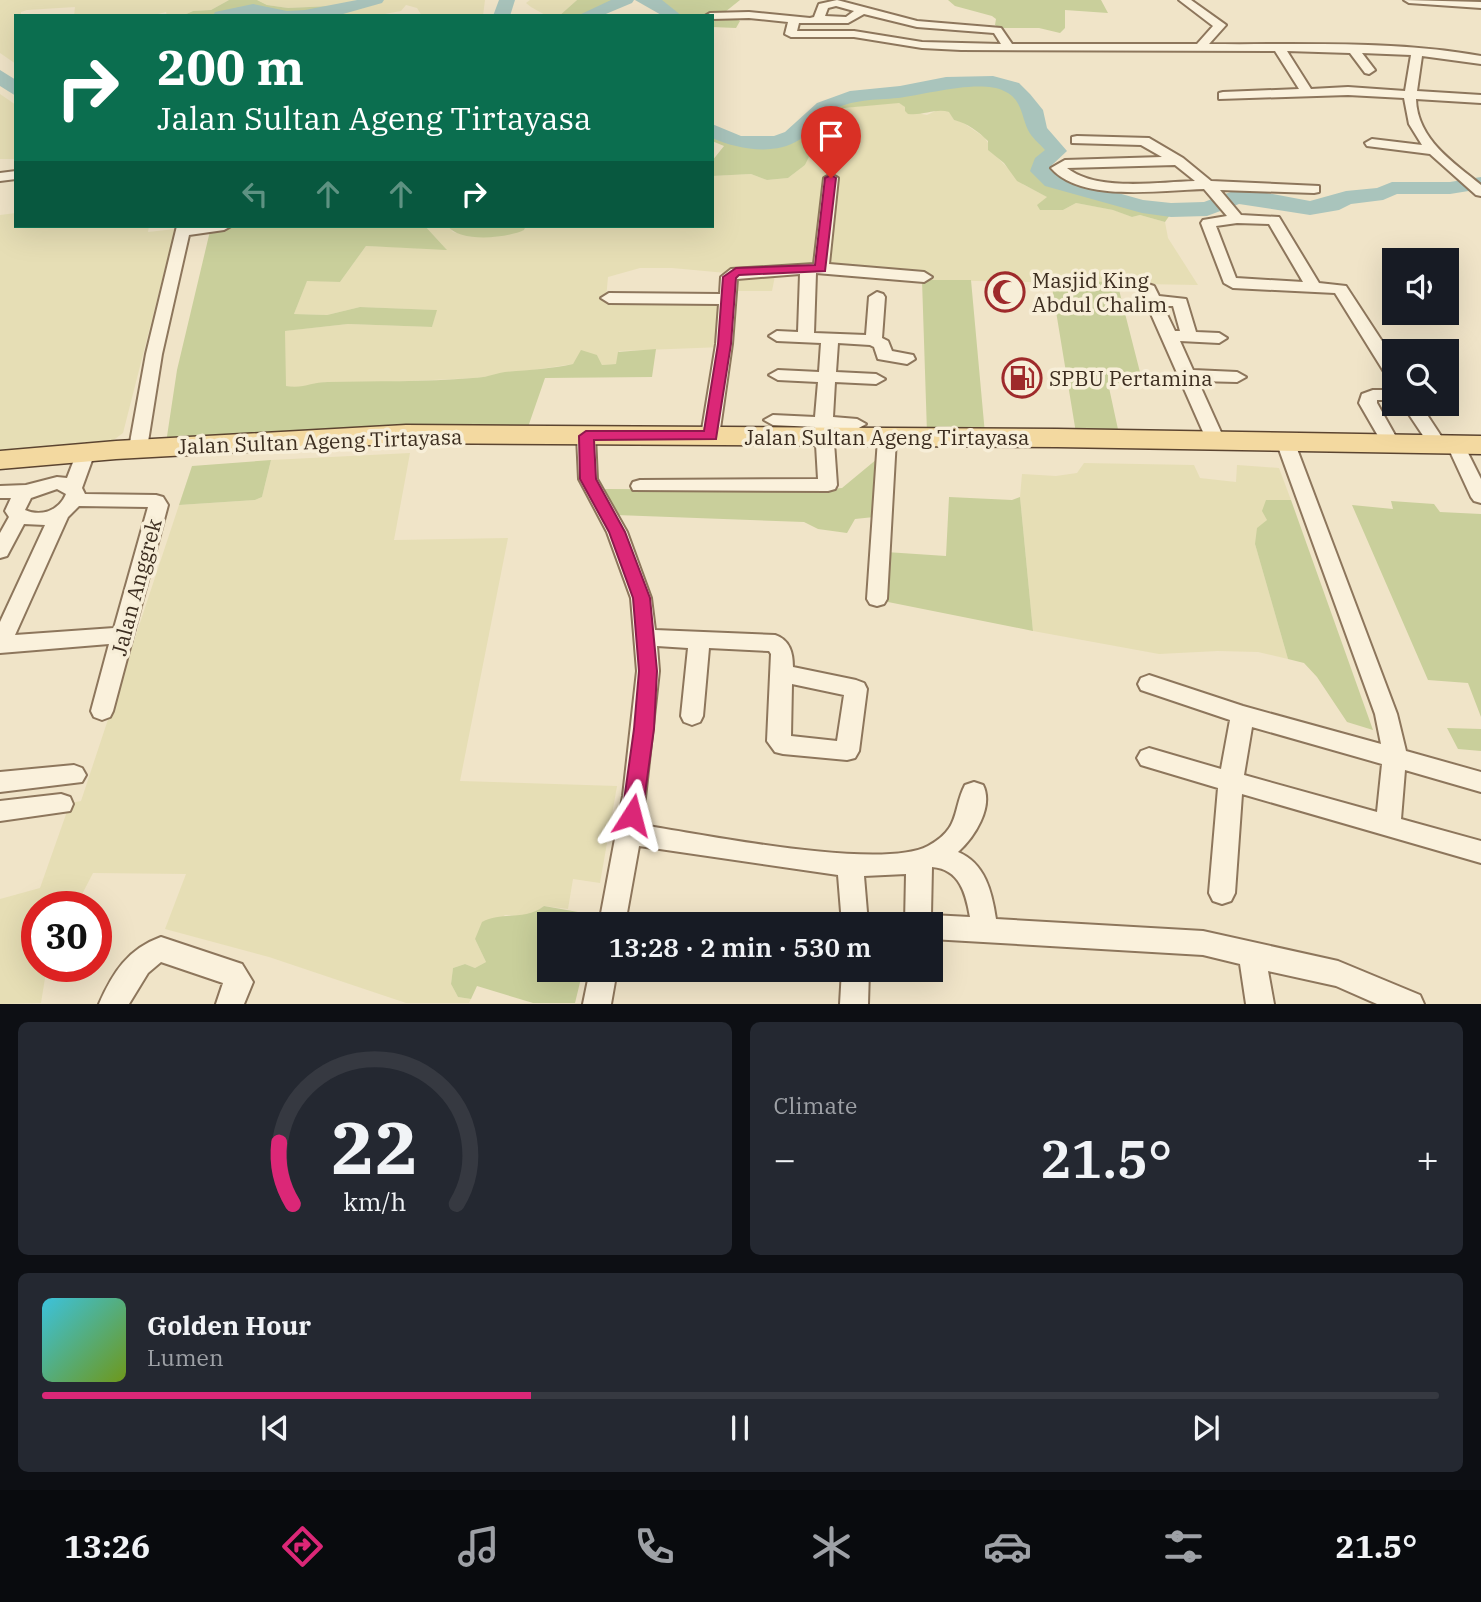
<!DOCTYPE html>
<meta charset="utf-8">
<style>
body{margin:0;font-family:"IBM Plex Serif",serif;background:#242831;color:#f1f3f6;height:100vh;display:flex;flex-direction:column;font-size:26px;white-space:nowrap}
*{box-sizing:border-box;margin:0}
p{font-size:23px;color:#9ea1a6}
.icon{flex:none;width:38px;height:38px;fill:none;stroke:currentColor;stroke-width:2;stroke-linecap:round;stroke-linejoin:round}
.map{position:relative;height:1004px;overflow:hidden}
.side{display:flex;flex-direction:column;gap:18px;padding:18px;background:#0d0f14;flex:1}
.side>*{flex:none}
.top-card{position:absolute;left:14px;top:14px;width:700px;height:214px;border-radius:0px;box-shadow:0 7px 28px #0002;background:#0b6e4f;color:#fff;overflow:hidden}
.fabs{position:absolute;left:1382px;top:248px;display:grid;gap:14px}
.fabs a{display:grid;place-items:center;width:77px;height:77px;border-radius:0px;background:#171b24;box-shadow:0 7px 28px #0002;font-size:35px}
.speed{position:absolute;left:21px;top:891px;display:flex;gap:14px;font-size:35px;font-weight:700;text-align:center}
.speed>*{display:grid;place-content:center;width:91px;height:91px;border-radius:50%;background:#171b24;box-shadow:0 7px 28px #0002;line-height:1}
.speed .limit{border:10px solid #d22;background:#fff;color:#111}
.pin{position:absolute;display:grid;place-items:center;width:60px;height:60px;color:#fff;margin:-72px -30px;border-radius:50% 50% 50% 0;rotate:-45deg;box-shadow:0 0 7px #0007}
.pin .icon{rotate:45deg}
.me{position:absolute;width:77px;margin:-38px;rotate:9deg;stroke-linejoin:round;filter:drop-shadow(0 0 5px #0008)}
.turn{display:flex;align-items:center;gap:24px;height:147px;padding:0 28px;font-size:32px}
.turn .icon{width:91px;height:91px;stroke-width:2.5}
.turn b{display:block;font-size:49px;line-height:60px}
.lanes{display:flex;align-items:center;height:66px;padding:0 28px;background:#0003;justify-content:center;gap:35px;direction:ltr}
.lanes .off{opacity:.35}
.big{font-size:52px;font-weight:600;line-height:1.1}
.side .tile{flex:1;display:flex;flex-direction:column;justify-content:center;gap:10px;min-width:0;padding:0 24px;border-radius:10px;background:#242831}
.side .dial{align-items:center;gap:0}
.dial svg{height:182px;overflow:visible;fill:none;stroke:#363941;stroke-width:7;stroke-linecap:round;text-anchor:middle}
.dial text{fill:#f1f3f6;stroke:none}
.song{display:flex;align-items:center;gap:21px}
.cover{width:84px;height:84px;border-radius:10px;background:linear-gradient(135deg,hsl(190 70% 55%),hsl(80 70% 35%))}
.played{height:7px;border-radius:4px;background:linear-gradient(90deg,#db2777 35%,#363941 35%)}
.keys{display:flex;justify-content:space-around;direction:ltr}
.heat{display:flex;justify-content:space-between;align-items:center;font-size:38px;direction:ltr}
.side .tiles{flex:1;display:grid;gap:18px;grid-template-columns:1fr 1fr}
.tile:last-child{grid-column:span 2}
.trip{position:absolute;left:537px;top:912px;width:406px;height:70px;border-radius:0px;background:#171b24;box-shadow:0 7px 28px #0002;font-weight:600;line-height:70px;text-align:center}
.tab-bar{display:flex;height:112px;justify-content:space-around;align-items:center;background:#090b0e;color:#9ea1a6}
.tab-bar .icon{width:49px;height:49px}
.tab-bar .active{color:#db2777}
.tab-bar b{font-size:32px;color:#f1f3f6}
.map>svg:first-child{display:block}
</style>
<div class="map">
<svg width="1481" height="1004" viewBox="0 0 1481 1004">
<rect width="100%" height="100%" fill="#f0e4c8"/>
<path fill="#e6deb5" d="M0 0H229L211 10 193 11 182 16H167L166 12 150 16H74L75 7 27 10 21 12V16H16V64L0 53Z
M257 0H358L331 6 288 8 267 5Z
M381 0H485L483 16H422L417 8 406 5 401 11 374 16H311L332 14Z
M530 0H577L559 16H547L531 7 526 3Z
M0 94 16 105V159H0Z
M890 103H899L906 107 905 111 927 115 940 109 950 112 954 120 962 122 984 137 998 158 1024 185 1048 197 1041 210H1063L1076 203 1114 210 1132 217 1140 215 1165 222 1168 238 1198 285 922 280 824 272 775 276 772 291H738L737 274 672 268H640L608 277 606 299 725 300 723 347 619 351 617 364 602 365 597 355 578 357 573 364 567 365 476 378 365 383 325 382 300 388 285 386 284 331 348 324 432 327 436 310 360 307 327 315 294 314 307 280 340 282 366 246 446 249 425 226H448L453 232 470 236 491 237 524 230 526 226H712V176L751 174 767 180 788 178 805 165 825 125 844 108Z
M16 213V226H149L148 232 175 229 123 433 107 445 0 455V215Z
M410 453 394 540 508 538 460 781 617 786 600 883 573 879 568 909 544 906 535 914 522 916 505 915 475 939 486 962 475 968 465 964 453 968 451 984 458 997 471 999 469 1003H406L269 957 165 929 186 874 93 873 76 906H37V966H47L41 1003 0 1004V899L40 888 70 803 81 801 179 505 255 500 262 497 271 460Z
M1084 463 1194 465 1200 478 1236 482 1237 465 1279 468 1291 500 1266 501 1267 520 1255 544 1288 659 1258 652 1218 651 1159 654 1033 631 1020 497 1022 474 1056 476 1077 473Z"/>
<path fill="#c9cf9b" d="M229 0H257L267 5 288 8 331 6 371 0 330 11 306 14H288L255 7 216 16H182L193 11 211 10Z
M577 0H621L581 16H559Z
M650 0H740L725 12 740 21 736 28 712 27V16H678L658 2Z
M948 0H1101L1108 13 1065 10V28L1060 33 1039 28H1000L995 25 996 19 992 16 955 6Z
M993 83 1009 88 1019 98 1029 110 1033 130 1052 150 1038 161 1035 170C1065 198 1132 206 1172 212L1165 222 1140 215 1132 217 1113 210 1076 203 1063 210H1040L1037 205 1047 197 1017 181 1004 163 988 150V141C979 132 967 123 954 120L949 112C936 108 923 116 908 114L905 111V107L899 103 844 108 825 125 805 165 788 178 767 180 751 174 712 176V161L724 146 712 141V133L736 144H778L796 137 827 108 859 96 902 93 947 84Z
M239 226H425L447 250 366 246 340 282 307 281 294 314 327 315 360 307 437 310 432 327 348 324 285 331 286 386C304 389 311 382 328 382 376 381 424 382 473 378 484 378 494 374 505 372 528 370 550 369 573 364L581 350 597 355 602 365 616 364 618 352 656 349 652 377 545 378 528 427 166 443 177 370 210 231Z
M448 226H526L524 230C508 238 459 243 448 226Z
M922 280H971L985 434 927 433Z
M1051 281 1117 282 1143 384 1108 383 1119 434 1076 433Z
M877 459 874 517 855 519 847 533 818 529 804 522 616 515 603 489 820 490 842 488Z
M271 460 262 497 255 500 179 505 192 466Z
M949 497 1012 500 1020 497 1033 631 888 602 886 552 946 556Z
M1266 500H1291L1373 730 1347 722 1317 677 1304 663 1288 659 1255 544 1257 528 1267 520 1262 511Z
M1391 501 1434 504 1440 512 1481 514V717L1468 683 1428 680 1352 505 1393 509Z
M1447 728 1481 729V751L1458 749Z
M544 906 595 915 593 924H550V970H583L575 1003H533L477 986 471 999 458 997 451 984 453 968 465 964 475 968 486 962 475 939 482 922C503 911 525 921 544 906Z"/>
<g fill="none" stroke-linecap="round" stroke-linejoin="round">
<path fill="#a9c4bc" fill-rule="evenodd" d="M357 0H384L382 3 336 16H213L215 12 253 4 287 11 305 10Z
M499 0H515L510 16H493Z
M611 0H634L632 3 601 16H577Z
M635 0H662L682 16H663Z
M0 70 16 80V96L0 86Z
M993 76 1019 83 1030 94 1043 110 1047 128 1067 151 1052 165 1051 169 1061 176 1082 183 1143 200 1171 203 1204 202 1236 190H1251L1310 201 1346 191 1377 188 1392 182H1450L1481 177V189L1450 194H1397L1383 200 1351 204 1339 210 1310 215 1239 204 1207 216 1171 217 1142 213 1045 186 1030 171 1035 158 1045 150C1040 144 1031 137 1028 130 1021 115 1022 99 1004 91 979 79 925 95 898 98 876 100 851 99 831 111 819 118 811 132 799 140 774 156 737 149 712 138V124L741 136H774L785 132 817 103 850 91 900 86 946 77Z"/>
</g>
<path fill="#cf9f7d" d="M989 283 1018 284 1022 301 992 300Z"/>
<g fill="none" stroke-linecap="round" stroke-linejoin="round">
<g stroke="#8d765c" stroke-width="4">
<path id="minor" d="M837 0 917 21 1001 28 1012 44H1197L1213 26 1179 0H1191L1226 25 1209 44C1299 45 1392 40 1481 56V64L1422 56 1417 91 1481 95V103L1416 99C1417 139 1453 162 1481 185V196L1476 195 1430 154 1367 146 1365 143 1372 139 1422 145 1409 124 1404 98 1348 95 1219 99V93L1223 92 1299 89 1275 51 961 50 922 48 854 37H791L785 34 788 22 749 18 712 19V16H705L710 13 749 12 810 18 814 17 819 4ZM836 6 854 11 846 17 825 16 828 8ZM864 14 917 27 994 33 1001 44 922 42 854 31H797L799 23H848ZM1287 51 1350 53 1365 73 1369 74 1375 70 1362 53 1411 55 1405 91 1348 87 1311 89Z
M1404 0 1481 2V8L1409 3Z
M1077 136 1149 138 1183 158 1211 181 1319 186V192L1314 193 1220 190 1241 215 1279 217 1319 283 1346 286 1395 361V380L1386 375 1335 293 1233 288 1224 283 1201 223 1203 220 1227 216 1204 189C1162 190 1081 203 1051 168L1065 160 1162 157 1141 145 1072 143V137ZM1175 165 1195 181C1158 182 1097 192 1067 168ZM1237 223 1269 224 1303 282 1236 278 1216 226Z
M16 171V179L0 181V173Z
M831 174 838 178 829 264 924 272 932 277 924 282 816 273 814 333 866 335 869 297 877 292 883 294 885 297 882 338 888 341 892 351 913 355 915 359 907 364 878 359 874 347 870 345 838 343 836 372 876 374 885 379 876 384 835 382 833 417 857 419 866 424 857 429 833 428 837 485 835 489 828 491 633 490 631 486 633 482 640 480 818 479 815 427 773 425 764 420 773 415 815 417 818 382 778 380 769 375 778 370 819 372 821 343 777 341 769 336 777 331 798 332 800 274 737 279 732 344 719 436 710 442 701 436 716 344 719 304 609 303 601 298 609 293 720 294 721 277 731 269 814 264 824 178Z
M177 226H231L224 230 189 235 162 354 147 448 138 454 129 448 146 354Z
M1148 284 1154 286 1159 296 1186 299 1196 332 1219 333 1227 338 1219 343 1180 341 1193 370 1237 372 1246 377 1237 382 1198 381 1225 441 1222 445 1216 447 1207 441 1140 289ZM1163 306H1173L1180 331H1175Z
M1373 390H1395V400H1377V403L1400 444 1397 448H1385L1359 403 1362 394Z
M1402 404H1420L1447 445 1456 439 1462 441 1481 479V503L1474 501 1471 497 1447 445 1438 451 1432 449Z
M586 430 595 436 597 479 627 532 651 598 655 630 775 635C790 640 793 653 793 667L856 680 864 683 867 689 859 751 855 758 847 760 783 754 775 752 767 741 771 654 769 651 709 648 703 716 700 722 692 725 684 722 681 716 688 648 657 646 659 671 642 825C701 834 880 871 928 846 961 828 952 811 965 785L974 782 983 785C994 807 974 838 958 852 985 863 992 892 996 919L1203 931 1338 961 1420 995 1424 1004H1377L1336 986 1268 971 1274 1004H1246L1240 964 1203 955 931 939V924H905L906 874 864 876 868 924H842L838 875 639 846 625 924H599L623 796 637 671 631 598 607 532 579 479 577 436ZM792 684 844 695 837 741 791 736ZM932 867C960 869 966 894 970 917L931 915Z
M887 433 896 439 887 599 884 604 877 606 870 604 867 599 878 439Z
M1285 435 1294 441 1397 714 1406 751 1481 772V792L1405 770 1401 819 1481 841V863L1242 794 1235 893 1231 901 1222 904 1213 901 1209 893 1218 788 1141 765 1137 758 1141 751 1149 748 1221 769 1230 720 1141 690 1138 684 1141 678 1149 675 1243 706 1381 744 1375 714 1276 441ZM1252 727 1382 764 1377 812 1244 775Z
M86 446 95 452 82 488 85 494 156 495 163 497 168 505 113 711 110 717 102 720 94 717 91 711 109 644 0 653V622L45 525 24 524 7 556 0 558V533L9 517 5 511 11 498H0V486L26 485 57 477 67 478 77 452ZM57 489 66 494C59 511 41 517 25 510L31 498ZM79 506 148 507 114 628 15 635 68 517Z
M74 765 82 768 86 775 82 782 0 792V772Z
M61 794 70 797 73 804 70 811 0 821V801Z
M161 937 242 964 253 982 244 1004H216L223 983 161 962 148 973 129 1004H99C113 972 128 949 161 937Z
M590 970H617L611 1004H583Z
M842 970H869L868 1004H840Z"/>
</g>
<g stroke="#5b4430" stroke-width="3">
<path id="primary" d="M406 425 1057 429 1481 436V454L1057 447 406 443 116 459 0 469V451L116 441Z"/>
</g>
<use href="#minor" fill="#faf1dc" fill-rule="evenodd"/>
<use href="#primary" fill="#f3d9a0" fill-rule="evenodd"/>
</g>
<path fill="#db2777" stroke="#8e194d" stroke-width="2" d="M831 175 836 178 825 271 739 275 736 278 731 344 716 439 594 440 596 479 625 532 650 598 657 671 654 729 642 815 639 821 632 823 625 821 622 815 634 729 639 671 633 598 609 532 580 479 579 436 586 431H704L718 344 723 277 736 268 815 265 825 178Z"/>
<defs>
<g id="mosque-ring" transform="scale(2.0125)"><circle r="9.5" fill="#f7eed8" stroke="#9e2a2b" stroke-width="1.5"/><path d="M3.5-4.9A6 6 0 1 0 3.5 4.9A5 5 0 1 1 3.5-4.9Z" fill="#9e2a2b"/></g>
<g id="fuel-ring" transform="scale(2.0125)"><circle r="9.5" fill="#f7eed8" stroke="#9e2a2b" stroke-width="1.5"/><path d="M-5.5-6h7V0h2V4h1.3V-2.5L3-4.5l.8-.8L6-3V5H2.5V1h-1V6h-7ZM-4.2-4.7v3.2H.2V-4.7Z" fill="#9e2a2b"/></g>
</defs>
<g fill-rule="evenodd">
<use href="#mosque-ring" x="1005" y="292"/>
<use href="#fuel-ring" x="1022" y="378"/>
</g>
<g text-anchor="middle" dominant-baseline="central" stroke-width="7" stroke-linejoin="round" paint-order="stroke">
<g font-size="21" fill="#3d2e20" stroke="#f7eed8" text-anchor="start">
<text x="1032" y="280">Masjid King<tspan x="1032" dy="24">Abdul Chalim</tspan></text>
<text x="1049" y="378">SPBU Pertamina</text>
</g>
<g font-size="21" fill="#3d2e20" stroke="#f7eed8">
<text x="887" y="437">Jalan Sultan Ageng Tirtayasa</text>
<text transform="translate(320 441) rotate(-2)">Jalan Sultan Ageng Tirtayasa</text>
<text transform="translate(136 587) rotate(-75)">Jalan Anggrek</text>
</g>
</g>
</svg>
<div class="fabs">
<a><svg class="icon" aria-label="sound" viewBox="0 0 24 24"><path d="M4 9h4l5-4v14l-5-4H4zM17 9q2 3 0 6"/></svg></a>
<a><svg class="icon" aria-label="search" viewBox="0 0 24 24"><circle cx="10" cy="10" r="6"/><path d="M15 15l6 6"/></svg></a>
</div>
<div class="speed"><div class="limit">30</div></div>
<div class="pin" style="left:831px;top:178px;background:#d93025"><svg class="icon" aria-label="arrive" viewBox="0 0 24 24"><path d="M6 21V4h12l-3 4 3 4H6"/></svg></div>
<svg class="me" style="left:632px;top:815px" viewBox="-20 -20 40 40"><path d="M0-17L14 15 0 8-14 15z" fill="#db2777" stroke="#fff" stroke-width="4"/></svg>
<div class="trip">13:28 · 2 min · 530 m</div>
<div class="top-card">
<div class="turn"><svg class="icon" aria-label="right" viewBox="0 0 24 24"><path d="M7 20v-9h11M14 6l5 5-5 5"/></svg><div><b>200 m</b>Jalan Sultan Ageng Tirtayasa</div></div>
<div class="lanes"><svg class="icon off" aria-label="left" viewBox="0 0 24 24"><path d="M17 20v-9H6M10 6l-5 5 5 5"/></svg><svg class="icon off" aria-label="ahead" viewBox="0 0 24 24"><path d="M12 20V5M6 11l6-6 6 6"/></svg><svg class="icon off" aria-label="ahead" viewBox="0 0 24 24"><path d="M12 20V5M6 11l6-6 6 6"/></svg><svg class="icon" aria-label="right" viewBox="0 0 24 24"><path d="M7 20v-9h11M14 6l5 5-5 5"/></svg></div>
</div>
</div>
<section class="side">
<div class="tiles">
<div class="tile dial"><svg viewBox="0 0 100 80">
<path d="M14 69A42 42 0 1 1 86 69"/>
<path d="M14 69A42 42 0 0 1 8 42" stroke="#db2777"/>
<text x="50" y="56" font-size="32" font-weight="700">22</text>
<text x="50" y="72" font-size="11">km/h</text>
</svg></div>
<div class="tile"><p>Climate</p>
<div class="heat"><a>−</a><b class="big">21.5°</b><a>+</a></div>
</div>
<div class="tile">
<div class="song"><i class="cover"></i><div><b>Golden Hour</b><p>Lumen</p></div></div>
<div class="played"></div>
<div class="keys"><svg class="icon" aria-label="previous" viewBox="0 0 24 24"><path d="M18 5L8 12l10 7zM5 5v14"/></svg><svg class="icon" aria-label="pause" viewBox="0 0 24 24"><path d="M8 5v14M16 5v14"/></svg><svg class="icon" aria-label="next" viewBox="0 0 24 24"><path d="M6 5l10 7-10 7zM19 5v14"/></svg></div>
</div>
</div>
</section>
<nav class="tab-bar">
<b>13:26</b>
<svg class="icon active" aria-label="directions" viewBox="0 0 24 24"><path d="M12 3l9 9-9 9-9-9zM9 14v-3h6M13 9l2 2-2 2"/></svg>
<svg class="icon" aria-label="music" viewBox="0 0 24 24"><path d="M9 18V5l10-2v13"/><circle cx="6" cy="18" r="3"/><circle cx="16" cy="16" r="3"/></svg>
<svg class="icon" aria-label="phone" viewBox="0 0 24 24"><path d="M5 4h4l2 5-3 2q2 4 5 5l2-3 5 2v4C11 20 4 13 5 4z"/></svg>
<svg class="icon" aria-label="climate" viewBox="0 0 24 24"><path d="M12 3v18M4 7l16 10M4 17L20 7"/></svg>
<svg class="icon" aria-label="car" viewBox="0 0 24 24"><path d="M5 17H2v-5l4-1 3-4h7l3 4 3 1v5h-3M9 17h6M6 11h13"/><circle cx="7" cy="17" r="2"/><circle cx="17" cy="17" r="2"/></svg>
<svg class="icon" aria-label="filters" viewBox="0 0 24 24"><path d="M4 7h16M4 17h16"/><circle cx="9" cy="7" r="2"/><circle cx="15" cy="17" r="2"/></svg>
<b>21.5°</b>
</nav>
